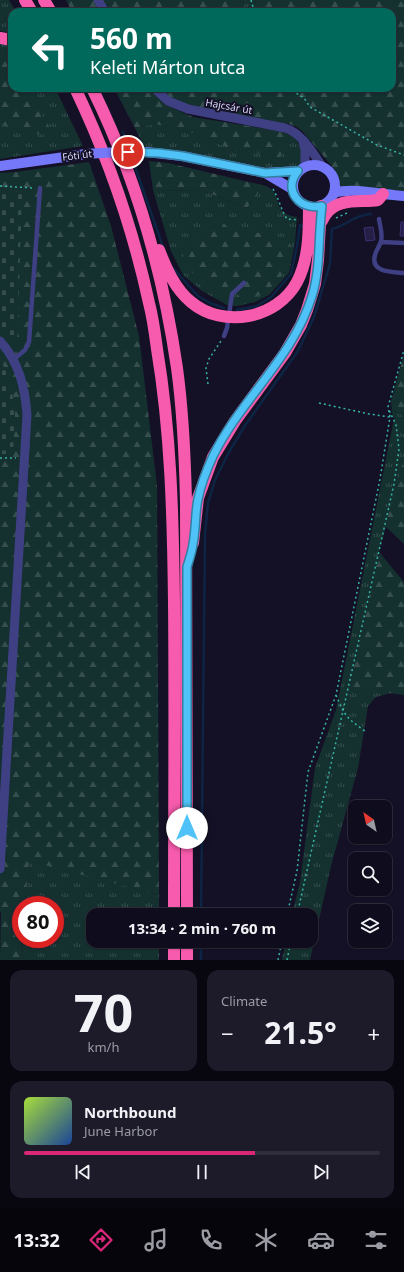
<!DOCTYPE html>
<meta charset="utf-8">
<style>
body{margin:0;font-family:"Noto Sans",sans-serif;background:#1d1b2a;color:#f1f3f6;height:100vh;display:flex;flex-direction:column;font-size:15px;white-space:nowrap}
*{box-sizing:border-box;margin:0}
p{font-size:13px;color:#9b9ca4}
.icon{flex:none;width:22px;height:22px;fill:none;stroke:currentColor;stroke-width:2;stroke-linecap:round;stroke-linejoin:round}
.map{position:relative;height:960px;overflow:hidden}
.panel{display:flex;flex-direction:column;gap:10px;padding:10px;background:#080710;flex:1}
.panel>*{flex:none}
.hud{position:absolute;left:8px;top:8px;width:388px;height:84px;border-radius:12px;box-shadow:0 1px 3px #0004,0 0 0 1px #2f2d3b;background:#00695c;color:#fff;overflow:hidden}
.needle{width:26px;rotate:326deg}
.tools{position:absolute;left:348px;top:800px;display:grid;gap:8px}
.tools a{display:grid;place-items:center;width:44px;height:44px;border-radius:8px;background:#0f0d1d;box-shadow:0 1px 3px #0004,0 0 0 1px #2f2d3b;font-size:20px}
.speed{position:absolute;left:12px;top:896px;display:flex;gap:8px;font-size:20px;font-weight:700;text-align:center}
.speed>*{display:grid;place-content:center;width:52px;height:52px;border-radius:50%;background:#0f0d1d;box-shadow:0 1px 3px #0004,0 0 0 1px #2f2d3b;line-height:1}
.speed .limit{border:6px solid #d22;background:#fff;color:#111}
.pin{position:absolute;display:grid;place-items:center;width:34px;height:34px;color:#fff;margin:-17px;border:2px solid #fff;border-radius:50%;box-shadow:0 1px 4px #0007}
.me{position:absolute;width:44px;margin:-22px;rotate:0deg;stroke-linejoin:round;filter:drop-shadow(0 0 3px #0008)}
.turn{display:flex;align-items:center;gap:14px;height:84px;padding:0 16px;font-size:18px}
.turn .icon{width:52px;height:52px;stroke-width:2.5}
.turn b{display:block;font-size:28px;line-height:34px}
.big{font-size:30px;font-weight:700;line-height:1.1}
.panel .widget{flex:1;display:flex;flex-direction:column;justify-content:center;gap:6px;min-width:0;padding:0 14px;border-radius:12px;background:#1d1b2a}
.panel .dial{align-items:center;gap:0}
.dial b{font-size:52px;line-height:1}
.song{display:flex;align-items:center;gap:12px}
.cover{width:48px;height:48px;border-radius:6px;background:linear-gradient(135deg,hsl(80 70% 55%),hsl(220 70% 35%))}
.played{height:4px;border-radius:2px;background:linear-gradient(90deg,#db2777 65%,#2f2d3b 65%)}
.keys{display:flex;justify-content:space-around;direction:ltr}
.heat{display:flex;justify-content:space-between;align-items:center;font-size:22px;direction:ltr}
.panel .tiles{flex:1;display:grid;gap:10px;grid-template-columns:1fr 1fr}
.widget:last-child{grid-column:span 2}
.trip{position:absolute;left:86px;top:908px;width:232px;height:40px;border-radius:12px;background:#0f0d1d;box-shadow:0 1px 3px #0004,0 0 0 1px #2f2d3b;font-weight:700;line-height:40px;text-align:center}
.menu{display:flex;height:64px;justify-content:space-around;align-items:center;background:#06050c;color:#9b9ca4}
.menu .icon{width:28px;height:28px}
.menu .on{color:#db2777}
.menu b{font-size:18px;color:#f1f3f6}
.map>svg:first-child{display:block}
</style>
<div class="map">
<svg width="404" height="960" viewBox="0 0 404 960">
<defs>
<pattern id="grass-tufts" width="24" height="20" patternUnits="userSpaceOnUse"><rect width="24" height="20" fill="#14312f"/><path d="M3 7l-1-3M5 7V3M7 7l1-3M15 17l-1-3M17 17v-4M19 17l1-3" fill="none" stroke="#364e4e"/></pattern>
<pattern id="forest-firs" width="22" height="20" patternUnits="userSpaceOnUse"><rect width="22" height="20" fill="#14312f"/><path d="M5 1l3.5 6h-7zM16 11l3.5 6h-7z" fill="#364e4e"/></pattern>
<pattern id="cemetery-stones" width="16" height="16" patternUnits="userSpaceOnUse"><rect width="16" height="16" fill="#14312f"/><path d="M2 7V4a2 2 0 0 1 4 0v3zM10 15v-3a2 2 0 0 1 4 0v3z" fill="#364e4e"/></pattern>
</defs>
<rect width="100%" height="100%" fill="#141127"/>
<path fill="url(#grass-tufts)" d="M0 0H9L16 12H12V33L0 31Z
M240 0H256L254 9 249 12H244L245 4Z
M0 42 12 46V88H55L83 146 0 159Z
M155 124 201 135 238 153 253 148 288 141 289 134C291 136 293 136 295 138 301 144 307 162 298 167 292 170 285 170 278 171L144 147 135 128Z
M249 182C256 184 265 184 271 189 279 195 276 208 285 213 288 216 294 216 297 217L295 243 289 273 269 295 255 302 237 306 227 305 202 291 183 275 171 251 153 190 204 191 247 208 259 192Z
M397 411 404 417V459L379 552 349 687 391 693 376 697 368 706 358 768 331 866 310 960H282L286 941H311V915H292L300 882 315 768 336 710 394 419 392 412Z
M29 860 159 895V915H93V941H159V960H22L23 939H55V905H25Z"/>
<path fill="url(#forest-firs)" d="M66 0H94L101 12H72Z
M102 0H240L245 4 244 12H110Z
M256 0H404V191L342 187 335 183 336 171 303 132 297 127 289 124 194 108 175 102 158 88H392V12H249L254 9Z
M0 45H2L12 63V88H27L55 137 15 129 0 124Z
M114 88H150L166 105 193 117 279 131 289 134 288 141 280 157 265 159 253 148 238 153 201 135 155 124 135 128Z
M149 161 168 163 249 182 259 192 247 208 204 191 153 190Z
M89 162 111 226 139 336 157 486 159 895 29 861 25 905H21V939H23L22 960H0L1 912H0V173L15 172Z
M222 222 232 231 262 233 290 243 286 271 265 292 253 298 240 301 236 299 239 291 224 293 208 286 189 270 181 250 204 228Z
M404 354V417L397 411 392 412 391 402Z
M404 459V544L385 526Z
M379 552 404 582V695L349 688Z"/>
<path fill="url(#cemetery-stones)" d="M0 191 22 192 17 348 0 327Z
M0 358 11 384 15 416 13 454H0Z"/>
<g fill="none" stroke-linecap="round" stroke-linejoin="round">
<path stroke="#0d2444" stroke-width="2.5" d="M123 132 129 149
M131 155 163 247
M173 268 198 296 210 303 224 308
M237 310 257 306 271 297 291 274 297 246 300 225 303 226
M201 915 205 534 208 503 215 480 228 454 244 427 298 351 314 317 330 264 332 229C346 226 356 214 371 214
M201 960V941"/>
</g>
<path fill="#251e47" stroke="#3b3172" d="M401 222H404V236H400Z
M373 227 375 240 366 241 364 228Z"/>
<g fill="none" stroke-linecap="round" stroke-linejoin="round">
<path stroke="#36b4a7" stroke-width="1.5" stroke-dasharray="2 3" stroke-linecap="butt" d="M251 0 253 7V12
M288 88 304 98 310 107 377 145 404 155
M0 186 34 188
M273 189C279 199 281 210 287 219L299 220
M336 218 347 213
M208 384 206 368 209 359 221 341
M319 403 369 414 390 417
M0 458H16
M336 695C345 717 347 718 365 731
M287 915 297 871 308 772 336 695 380 479 390 417 388 407 404 350
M297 915 394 484 399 449 396 425 389 410
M278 960 282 941
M287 960 291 941"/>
<path stroke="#3f3f84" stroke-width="4.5" d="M379 219C380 226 383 235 381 241 380 246 376 250 375 255 370 273 393 272 404 273
M381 242 404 243
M224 336 227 328 232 294 244 283
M14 359 25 350 29 342 40 188"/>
<path stroke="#3f3f84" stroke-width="9" d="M98 0 105 12
M154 88 168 101 188 109 285 128C302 133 312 152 322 166
M303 141 305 150V166
M0 341C19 362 25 387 27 415L0 869"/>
<path stroke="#7578f8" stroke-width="10" d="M146 152 182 156 265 173 292 189
M293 186a21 21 0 1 1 42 0a21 21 0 1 1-42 0Z
M0 166 86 154
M265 173 298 171
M334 193C353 187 384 195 404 196"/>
<path stroke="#f75bad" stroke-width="12" d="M25 0 32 12
M44 0 51 12
M0 38 12 40
M75 88C108 157 133 229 149 303 153 318 155 334 157 349 171 433 173 517 174 602 175 706 174 811 174 915
M92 88C135 175 163 272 177 368 183 412 185 457 186 501L187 915
M321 222C323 220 324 216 326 214 338 197 361 203 378 200L383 194
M159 250C166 268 175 289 191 302 223 329 277 319 297 282 309 259 309 232 309 207
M193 543 198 498 213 457 235 421 285 353 301 325 307 310 315 284 318 260 321 206
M174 960V941
M187 960V941"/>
<path stroke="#7578f8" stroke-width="10" d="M86 154 118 152H146"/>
</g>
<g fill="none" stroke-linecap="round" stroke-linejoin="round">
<g stroke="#337fa1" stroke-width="10">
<path id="route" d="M128 152 159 153 182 156 265 173 298 171C282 190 300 211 322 206 318 236 321 267 312 296 293 358 241 399 213 456 207 469 201 484 198 499 195 513 196 529 193 544 192 552 189 560 187 567V828"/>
</g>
<use href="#route" stroke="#4fc3f7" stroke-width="7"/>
</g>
<g text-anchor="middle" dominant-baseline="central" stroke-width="4" stroke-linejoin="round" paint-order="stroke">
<g font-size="10" fill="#dcd9fd" stroke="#141127">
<text transform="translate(229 106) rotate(10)">Hajcsár út</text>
<text transform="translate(77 155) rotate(-7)">Fóti út</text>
</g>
</g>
</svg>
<div class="tools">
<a><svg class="needle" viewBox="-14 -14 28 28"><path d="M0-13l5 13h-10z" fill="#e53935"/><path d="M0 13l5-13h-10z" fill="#9b9ca4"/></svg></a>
<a><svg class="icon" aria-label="search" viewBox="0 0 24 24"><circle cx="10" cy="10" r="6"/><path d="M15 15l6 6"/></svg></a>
<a><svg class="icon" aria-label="layers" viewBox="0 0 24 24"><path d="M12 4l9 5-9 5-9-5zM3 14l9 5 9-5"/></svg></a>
</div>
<div class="speed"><div class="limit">80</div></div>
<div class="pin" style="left:128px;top:152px;background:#d93025"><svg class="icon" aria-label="arrive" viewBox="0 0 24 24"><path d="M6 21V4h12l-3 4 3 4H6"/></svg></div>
<svg class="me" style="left:187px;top:828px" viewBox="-20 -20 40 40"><circle r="19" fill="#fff"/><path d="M0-13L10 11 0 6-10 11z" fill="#4fc3f7"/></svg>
<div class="trip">13:34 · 2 min · 760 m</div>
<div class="hud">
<div class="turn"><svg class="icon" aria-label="left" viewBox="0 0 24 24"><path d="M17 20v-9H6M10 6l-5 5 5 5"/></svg><div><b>560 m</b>Keleti Márton utca</div></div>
</div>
</div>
<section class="panel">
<div class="tiles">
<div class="widget dial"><b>70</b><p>km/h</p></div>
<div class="widget"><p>Climate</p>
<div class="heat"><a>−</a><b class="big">21.5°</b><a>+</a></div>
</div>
<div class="widget">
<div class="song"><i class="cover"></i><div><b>Northbound</b><p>June Harbor</p></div></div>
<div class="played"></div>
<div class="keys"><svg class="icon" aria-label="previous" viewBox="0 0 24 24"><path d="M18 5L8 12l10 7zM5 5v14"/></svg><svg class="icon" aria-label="pause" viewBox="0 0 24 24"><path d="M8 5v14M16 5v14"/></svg><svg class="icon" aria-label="next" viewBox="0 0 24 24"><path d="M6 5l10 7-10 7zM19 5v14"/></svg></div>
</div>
</div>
</section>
<nav class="menu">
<b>13:32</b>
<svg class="icon on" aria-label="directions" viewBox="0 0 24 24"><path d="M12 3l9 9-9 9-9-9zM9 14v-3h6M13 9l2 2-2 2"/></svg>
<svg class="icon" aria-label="music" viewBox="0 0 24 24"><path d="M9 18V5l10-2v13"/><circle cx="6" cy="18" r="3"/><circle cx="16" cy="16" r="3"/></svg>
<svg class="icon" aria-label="phone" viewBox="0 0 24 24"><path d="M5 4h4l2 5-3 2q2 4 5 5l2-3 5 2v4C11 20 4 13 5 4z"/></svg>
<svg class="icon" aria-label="climate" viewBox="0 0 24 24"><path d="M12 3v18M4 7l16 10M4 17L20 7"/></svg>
<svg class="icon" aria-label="car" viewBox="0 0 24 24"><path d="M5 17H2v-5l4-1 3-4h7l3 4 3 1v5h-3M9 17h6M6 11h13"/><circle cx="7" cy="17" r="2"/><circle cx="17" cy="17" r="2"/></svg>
<svg class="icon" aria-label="filters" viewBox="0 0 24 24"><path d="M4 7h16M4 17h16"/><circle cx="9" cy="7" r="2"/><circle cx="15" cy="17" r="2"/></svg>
</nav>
